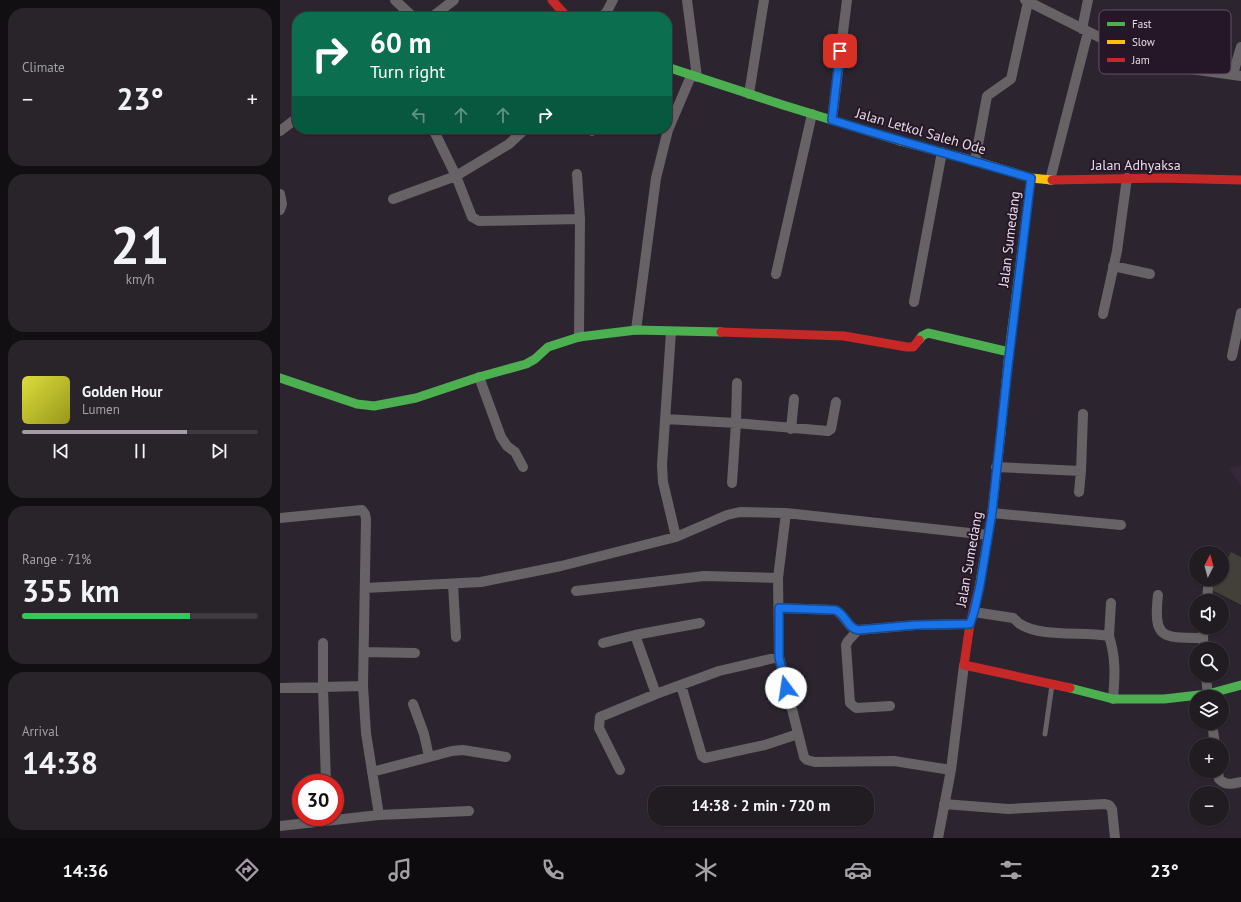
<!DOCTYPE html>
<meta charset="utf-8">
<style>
body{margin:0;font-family:"PT Sans",sans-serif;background:#29242a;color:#f1f3f6;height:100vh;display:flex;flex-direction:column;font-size:15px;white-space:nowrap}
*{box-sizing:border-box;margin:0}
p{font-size:13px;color:#a2a1a5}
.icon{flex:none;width:22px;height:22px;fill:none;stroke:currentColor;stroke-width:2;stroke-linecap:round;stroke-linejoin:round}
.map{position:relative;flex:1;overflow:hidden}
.drawer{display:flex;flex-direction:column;gap:8px;padding:8px;background:#120f13;width:280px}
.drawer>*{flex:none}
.hud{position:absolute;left:12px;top:12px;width:380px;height:122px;border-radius:16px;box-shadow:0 1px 3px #0004,0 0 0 1px #3e3940;background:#0b6e4f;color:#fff;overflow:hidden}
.needle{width:26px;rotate:6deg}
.controls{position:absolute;left:909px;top:546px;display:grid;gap:8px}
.controls a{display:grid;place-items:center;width:40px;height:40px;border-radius:50%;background:#211b22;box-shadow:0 1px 3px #0004,0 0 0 1px #3e3940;font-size:20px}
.speed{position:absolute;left:12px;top:774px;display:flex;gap:8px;font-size:20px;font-weight:700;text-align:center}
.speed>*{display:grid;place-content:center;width:52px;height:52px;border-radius:50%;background:#211b22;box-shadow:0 1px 3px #0004,0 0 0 1px #3e3940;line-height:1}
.speed .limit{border:6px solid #d22;background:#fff;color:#111}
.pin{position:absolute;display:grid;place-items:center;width:34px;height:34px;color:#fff;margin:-17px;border-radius:8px;box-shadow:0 2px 6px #0006}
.me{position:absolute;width:44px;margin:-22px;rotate:346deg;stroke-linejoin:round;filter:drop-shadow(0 0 3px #0008)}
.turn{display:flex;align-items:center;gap:14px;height:84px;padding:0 12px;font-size:18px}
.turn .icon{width:52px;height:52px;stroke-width:2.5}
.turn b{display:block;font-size:28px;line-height:34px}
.lanes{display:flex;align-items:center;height:38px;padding:0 12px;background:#0003;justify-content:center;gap:20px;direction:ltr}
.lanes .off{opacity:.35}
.big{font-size:30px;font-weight:700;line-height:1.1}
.drawer .widget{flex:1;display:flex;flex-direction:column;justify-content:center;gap:6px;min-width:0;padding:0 14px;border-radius:16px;background:#29242a}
.drawer .dial{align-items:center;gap:0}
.dial b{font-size:52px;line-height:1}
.song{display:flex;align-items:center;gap:12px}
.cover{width:48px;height:48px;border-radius:6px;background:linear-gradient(135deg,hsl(60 70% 55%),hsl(60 70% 35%))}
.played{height:4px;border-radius:2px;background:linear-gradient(90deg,#a69ca7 70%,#3e3940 70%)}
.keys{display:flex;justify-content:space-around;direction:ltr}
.heat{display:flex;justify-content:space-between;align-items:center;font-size:22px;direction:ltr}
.charge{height:6px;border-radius:3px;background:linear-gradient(90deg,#34c759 71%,#3e3940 0)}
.trip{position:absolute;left:368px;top:786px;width:226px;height:40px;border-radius:16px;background:#211b22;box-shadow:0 1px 3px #0004,0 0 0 1px #3e3940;font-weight:700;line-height:40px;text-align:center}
.dock{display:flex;height:64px;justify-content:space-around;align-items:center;background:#0d0b0e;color:#a2a1a5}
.dock .icon{width:28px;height:28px}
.dock .current{color:#a69ca7}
.dock b{font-size:18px;color:#f1f3f6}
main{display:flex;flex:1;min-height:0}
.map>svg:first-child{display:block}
</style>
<main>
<section class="drawer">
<div class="widget"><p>Climate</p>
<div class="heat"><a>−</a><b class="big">23°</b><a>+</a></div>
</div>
<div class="widget dial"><b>21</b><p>km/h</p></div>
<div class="widget">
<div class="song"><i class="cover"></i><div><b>Golden Hour</b><p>Lumen</p></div></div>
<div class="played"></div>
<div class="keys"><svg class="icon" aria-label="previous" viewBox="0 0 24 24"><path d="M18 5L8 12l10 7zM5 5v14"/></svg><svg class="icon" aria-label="pause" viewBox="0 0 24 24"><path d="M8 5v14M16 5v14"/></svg><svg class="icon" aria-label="next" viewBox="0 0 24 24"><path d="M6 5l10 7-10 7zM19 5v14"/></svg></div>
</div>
<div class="widget"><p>Range · 71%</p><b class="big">355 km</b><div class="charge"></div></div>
<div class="widget"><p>Arrival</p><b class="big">14:38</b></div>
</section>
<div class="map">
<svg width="961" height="838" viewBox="0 0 961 838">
<defs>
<filter id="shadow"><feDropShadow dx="4.5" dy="2.5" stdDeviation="0" flood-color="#0009"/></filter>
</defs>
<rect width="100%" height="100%" fill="#2c242e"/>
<path fill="#38263a" d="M961 465V486L949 468Z"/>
<path fill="#423f39" filter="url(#shadow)" d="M951 552 961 557V605L932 590 937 579H942V570Z"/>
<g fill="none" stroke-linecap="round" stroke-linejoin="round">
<path stroke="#666266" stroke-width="5" d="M765 734 772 685"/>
<path stroke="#666266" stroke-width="10" d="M115 0 133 17
M407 0 417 77
M745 0 825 40 889 66 961 76
M152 17 174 0
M321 17 326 13 333 0
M802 29 808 0
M953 74 961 47
M469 94 484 0
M552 120 567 0
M153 129 176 176 192 217 199 221 300 219 299 337
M0 131 17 118
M312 131V129
M695 161 707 96 731 79 748 2
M297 174 300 219
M770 180 808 32
M0 194 2 204 0 210
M113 199 176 176 229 144 245 129
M833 266 870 274
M496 274 532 114
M634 302 662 152
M823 314 837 251 847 178
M356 330 376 178 388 130 411 76
M391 332 382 465 383 482 396 537
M952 356 961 313
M199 377 221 437 227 446 235 452 243 467
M385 419 456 423 548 431 551 429 556 402
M511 429 514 399
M716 467 801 471 803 414
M452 483 456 423 457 383
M799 492 801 471
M506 513 498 578 499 657 524 757 527 760 535 762 614 761 671 770
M712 513 841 525
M0 518 82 510 85 514 86 519 83 686 86 733 99 815
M173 584 176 637
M85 588 201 582 281 566 396 537 447 515 460 512 506 513 708 535
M296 591 424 576 498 578
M878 595C873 639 882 638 923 638
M927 601 928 588
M499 608 555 610C565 614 567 628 578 630L636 625 690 624
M694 612 733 618C736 620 737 622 740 624 762 638 803 631 829 636 836 658 835 676 833 699
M578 630 568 641 566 645 570 703 576 708 610 706
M355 635 376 694
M829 636 831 603
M43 643V687L46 783
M323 643 355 635 420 623
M924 649 923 638 924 627
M84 652 135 653
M926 675 928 697
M401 685 422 756 425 758 485 745 518 734
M0 688 83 686
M133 704 144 734 149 757
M932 723 935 745
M340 770 319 728 320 717 376 694 439 671 499 657
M938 771 939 779C946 786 952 784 961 782
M92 772 172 751 183 750 226 757
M664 804 728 809 825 804 829 805 832 809 835 838
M0 826 99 815 189 811
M658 838 671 770 684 665"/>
<path stroke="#4caf50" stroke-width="9" d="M387 67 503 105 620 141
M639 340 642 336 648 333 729 352
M0 378 77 404 94 406 136 398 199 377 246 364 255 359 268 347 299 337 356 330 441 332
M721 432 729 352 751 178
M790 688 833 699H884L928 694 961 685"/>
<path stroke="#ffc107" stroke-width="9" d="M620 141 695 161 751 178 772 180
M700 583 712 513 721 432"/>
<path stroke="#c62828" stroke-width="9" d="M272 0 287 17
M772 180 882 178 961 180
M441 332 564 336 627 347H633L639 340
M700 583 690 624 684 665 790 688"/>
</g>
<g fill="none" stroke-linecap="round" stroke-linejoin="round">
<g stroke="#114b97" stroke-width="10">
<path id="route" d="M506 688 499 657V608L555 610C566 614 567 628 578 630L636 625 690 624 694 612 700 585 712 513 728 366 751 178C685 158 618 141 552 120L560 51"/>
</g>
<use href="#route" stroke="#1a73e8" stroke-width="7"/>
</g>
<g text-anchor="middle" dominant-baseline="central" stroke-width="4" stroke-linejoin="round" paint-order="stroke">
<g font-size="14" fill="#e7dce8" stroke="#261728">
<text transform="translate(641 131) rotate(16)">Jalan Letkol Saleh Ode</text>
<text x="856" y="165">Jalan Adhyaksa</text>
<text transform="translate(729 239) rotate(-83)">Jalan Sumedang</text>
<text transform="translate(689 559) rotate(-80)">Jalan Sumedang</text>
</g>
</g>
<rect x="819" y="10" width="132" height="64" rx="6" fill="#261728" stroke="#605262" stroke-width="1"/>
<rect x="827" y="22" width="18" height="4" fill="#4caf50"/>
<rect x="827" y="40" width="18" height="4" fill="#ffc107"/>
<rect x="827" y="58" width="18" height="4" fill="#c62828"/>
<g font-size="11" fill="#e7dce8">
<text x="852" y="28">Fast</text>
<text x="852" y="46">Slow</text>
<text x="852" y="64">Jam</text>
</g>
</svg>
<div class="controls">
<a><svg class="needle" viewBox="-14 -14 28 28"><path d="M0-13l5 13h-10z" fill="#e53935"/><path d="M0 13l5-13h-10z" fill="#a2a1a5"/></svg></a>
<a><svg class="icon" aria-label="sound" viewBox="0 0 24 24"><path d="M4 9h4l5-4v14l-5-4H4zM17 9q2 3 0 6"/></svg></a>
<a><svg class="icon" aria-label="search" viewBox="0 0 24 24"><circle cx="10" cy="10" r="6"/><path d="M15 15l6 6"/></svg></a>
<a><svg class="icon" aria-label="layers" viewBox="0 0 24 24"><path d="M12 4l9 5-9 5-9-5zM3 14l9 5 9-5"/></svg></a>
<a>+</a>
<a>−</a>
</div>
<div class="speed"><div class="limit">30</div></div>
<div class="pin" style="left:560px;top:51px;background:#d93025"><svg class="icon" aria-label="arrive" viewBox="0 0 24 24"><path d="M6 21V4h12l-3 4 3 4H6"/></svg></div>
<svg class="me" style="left:506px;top:688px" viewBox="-20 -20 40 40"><circle r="19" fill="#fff"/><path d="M0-13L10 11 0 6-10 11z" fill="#1a73e8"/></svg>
<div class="trip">14:38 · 2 min · 720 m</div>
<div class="hud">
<div class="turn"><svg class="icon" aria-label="right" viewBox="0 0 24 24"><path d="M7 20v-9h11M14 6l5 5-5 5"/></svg><div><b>60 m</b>Turn right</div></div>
<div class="lanes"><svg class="icon off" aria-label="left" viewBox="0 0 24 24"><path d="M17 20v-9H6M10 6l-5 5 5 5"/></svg><svg class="icon off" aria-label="ahead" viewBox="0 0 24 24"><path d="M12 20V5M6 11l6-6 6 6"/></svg><svg class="icon off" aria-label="ahead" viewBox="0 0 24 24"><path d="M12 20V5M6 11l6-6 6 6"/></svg><svg class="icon" aria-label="right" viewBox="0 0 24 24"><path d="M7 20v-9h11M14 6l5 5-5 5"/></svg></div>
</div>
</div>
</main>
<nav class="dock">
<b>14:36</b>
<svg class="icon current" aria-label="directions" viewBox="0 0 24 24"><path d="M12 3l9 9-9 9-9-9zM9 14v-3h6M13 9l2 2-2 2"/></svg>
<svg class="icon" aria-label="music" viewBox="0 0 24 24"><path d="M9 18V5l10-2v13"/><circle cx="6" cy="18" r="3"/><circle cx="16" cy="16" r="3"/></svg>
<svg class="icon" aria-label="phone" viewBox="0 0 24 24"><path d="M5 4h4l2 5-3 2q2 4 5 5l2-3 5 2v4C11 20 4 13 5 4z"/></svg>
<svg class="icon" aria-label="climate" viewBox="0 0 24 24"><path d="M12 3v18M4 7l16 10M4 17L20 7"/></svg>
<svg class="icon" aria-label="car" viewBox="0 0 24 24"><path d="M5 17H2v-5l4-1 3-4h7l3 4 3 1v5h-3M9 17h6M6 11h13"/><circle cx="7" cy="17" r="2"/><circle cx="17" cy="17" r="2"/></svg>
<svg class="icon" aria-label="filters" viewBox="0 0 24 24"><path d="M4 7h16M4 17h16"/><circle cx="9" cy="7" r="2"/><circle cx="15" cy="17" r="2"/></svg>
<b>23°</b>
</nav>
